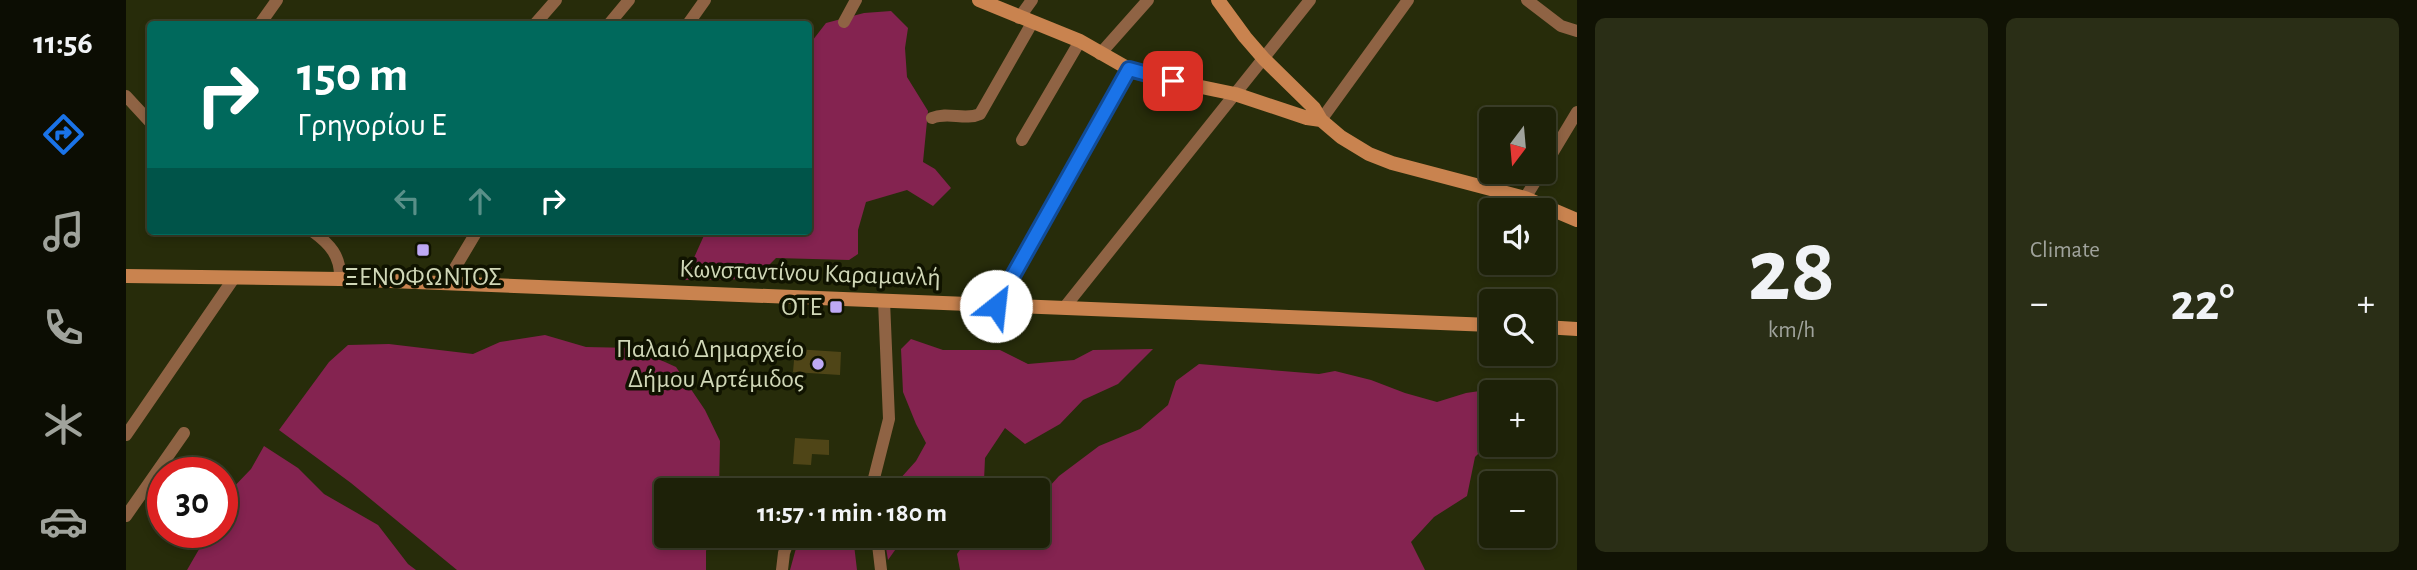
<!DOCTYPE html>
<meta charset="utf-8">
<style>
body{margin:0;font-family:"Alegreya Sans",sans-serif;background:#2a2e16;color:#f1f3f6;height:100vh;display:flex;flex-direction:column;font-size:26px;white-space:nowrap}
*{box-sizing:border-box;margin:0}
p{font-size:23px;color:#a0a39c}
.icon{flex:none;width:38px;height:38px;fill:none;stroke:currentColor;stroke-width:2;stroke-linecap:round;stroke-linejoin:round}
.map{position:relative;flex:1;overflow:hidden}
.details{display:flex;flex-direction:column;gap:18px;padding:18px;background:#101204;width:840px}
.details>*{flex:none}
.guide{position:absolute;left:21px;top:21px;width:665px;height:214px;border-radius:7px;box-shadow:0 4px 10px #0003,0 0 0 2px #3b3e29;background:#00695c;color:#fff;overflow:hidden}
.needle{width:46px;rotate:196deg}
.tools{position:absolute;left:1353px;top:107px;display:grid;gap:14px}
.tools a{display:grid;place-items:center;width:77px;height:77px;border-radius:7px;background:#1d2108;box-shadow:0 4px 10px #0003,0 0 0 2px #3b3e29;font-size:35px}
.speed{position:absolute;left:21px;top:457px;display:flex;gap:14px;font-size:35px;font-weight:700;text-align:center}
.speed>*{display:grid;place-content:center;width:91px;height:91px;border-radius:50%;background:#1d2108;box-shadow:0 4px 10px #0003,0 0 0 2px #3b3e29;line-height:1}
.speed .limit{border:10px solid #d22;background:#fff;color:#111}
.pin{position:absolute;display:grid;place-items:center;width:60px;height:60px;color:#fff;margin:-30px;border-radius:14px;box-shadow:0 4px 10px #0006}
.me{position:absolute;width:77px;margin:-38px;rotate:29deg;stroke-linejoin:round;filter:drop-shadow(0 0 5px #0008)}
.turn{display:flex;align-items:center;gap:24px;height:147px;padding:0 35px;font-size:32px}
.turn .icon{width:91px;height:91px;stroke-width:2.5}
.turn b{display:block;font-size:49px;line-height:60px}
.lanes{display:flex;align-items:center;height:66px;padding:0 35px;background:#0003;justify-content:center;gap:35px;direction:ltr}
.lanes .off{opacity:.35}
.big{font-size:52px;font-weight:700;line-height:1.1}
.details .tile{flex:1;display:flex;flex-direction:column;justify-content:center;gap:10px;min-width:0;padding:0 24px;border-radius:10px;background:#2a2e16}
.details .dial{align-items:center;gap:0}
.dial b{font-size:91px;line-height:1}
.heat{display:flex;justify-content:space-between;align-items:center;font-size:38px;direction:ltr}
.details .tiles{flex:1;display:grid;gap:18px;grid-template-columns:repeat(2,1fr)}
.trip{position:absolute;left:528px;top:478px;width:396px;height:70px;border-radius:7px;background:#1d2108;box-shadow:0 4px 10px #0003,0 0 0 2px #3b3e29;font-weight:700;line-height:70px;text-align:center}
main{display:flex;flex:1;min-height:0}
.tab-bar{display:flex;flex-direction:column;width:126px;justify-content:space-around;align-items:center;background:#0c0d03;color:#a0a39c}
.tab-bar .icon{width:49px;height:49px}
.tab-bar .selected{color:#1a73e8}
.tab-bar b{font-size:32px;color:#f1f3f6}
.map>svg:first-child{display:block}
</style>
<main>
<nav class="tab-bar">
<b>11:56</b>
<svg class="icon selected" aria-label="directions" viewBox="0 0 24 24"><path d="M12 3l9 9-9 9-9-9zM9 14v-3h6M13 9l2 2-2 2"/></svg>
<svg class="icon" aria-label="music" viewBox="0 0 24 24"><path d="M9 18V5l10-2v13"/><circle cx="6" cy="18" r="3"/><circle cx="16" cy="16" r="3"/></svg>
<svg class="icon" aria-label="phone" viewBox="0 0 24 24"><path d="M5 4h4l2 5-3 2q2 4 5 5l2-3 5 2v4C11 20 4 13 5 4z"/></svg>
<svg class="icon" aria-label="climate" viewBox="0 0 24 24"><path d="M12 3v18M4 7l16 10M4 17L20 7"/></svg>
<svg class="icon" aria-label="car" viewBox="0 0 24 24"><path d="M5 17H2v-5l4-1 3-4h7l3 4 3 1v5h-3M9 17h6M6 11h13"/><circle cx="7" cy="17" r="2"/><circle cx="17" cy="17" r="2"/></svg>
</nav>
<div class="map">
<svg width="1451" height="570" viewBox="0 0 1451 570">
<rect width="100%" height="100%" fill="#272c0a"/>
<path fill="#842350" d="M765 11 782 28 779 48 781 77 802 111 797 162 809 169 825 188 807 206 781 190 740 202 732 230V254L723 260 650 258 629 279 558 280 580 231H682L683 45 700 23 738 13Z
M419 335 460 347 508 348 550 367 579 410 594 441 593 490H541V536H585L580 551V570H331L225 483 153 430 203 362 222 345 263 344 347 354 374 342Z
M785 339 817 350H874L902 364 948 360 967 350 1027 349 992 384 957 400 934 424 899 444 879 428 859 458 858 481 847 490H764L790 461 800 443 790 424 777 392 775 349Z
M1073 364 1193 374 1209 371 1245 380 1279 393 1311 402 1340 393 1381 387 1382 392H1365V441L1349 457 1341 496 1308 517 1285 542 1299 570H834L831 554 844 536H912V499L933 476 973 446 1014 429 1042 405 1050 381Z
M138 446 172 468 198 494 252 525 282 564 290 570H61L83 532H96V504L100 495 125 469Z
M677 536H727L731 570H664L672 541Z
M758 536H779L762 560Z"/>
<path fill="#4f4517" d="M669 349 715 352 714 375 667 372Z
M669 438 703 440V455L686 454 685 465 667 464Z"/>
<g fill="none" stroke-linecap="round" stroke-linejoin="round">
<path stroke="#8f6344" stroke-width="12" d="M1401 0 1435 26 1451 31
M893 18 906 0
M718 22 730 0
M134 24 151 0
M409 24 430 0
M483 24 503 0
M562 24 579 0
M974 54 1022 0
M0 96 24 122
M806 118C822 111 839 121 854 114L906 23
M1195 120 1282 0
M896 140 954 41
M1418 167 1451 112
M1399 198 1415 172
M186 231C204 244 215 256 214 279
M320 283 351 231
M870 306 1003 69
M938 308 1184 0
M0 435 108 278
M745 490 763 419 758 301
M0 516 58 433
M751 536 755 570
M656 570 658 553 664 536"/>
<path stroke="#c9834f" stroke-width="14" d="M853 0 954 41 1003 69 1027 77 1109 94 1181 118 1195 120
M1092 0 1119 37 1138 59 1188 108 1195 120 1215 137 1243 154 1266 163 1399 198 1451 220
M0 276 214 279 1365 325
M1418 327 1451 329"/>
</g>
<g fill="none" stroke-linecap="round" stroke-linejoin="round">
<g stroke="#114b97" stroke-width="18">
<path id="route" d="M870 306 1003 69 1047 81"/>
</g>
<use href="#route" stroke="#1a73e8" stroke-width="12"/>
</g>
<g fill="#bea9f5" stroke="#101300" stroke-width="2.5">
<rect x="290" y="243" width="14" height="14" rx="3.5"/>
<rect x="703" y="300" width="14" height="14" rx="3.5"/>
<circle cx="692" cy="364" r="7"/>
</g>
<g text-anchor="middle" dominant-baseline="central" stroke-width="7" stroke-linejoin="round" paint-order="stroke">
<g font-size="26" fill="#d0d7b7" stroke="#101300">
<text transform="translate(684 273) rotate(2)">Κωνσταντίνου Καραμανλή</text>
</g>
<g font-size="26" fill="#d0d7b7" stroke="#101300" text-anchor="end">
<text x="297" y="277" text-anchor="middle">ΞΕΝΟΦΩΝΤΟΣ</text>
<text x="696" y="307">ΟΤΕ</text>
<text x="678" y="349">Παλαιό Δημαρχείο<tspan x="678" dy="30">Δήμου Αρτέμιδος</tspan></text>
</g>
</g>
</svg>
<div class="tools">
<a><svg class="needle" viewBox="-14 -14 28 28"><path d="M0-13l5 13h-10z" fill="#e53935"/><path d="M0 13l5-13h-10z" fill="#a0a39c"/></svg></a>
<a><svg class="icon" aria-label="sound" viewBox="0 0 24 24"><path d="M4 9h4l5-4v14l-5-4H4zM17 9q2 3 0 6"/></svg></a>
<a><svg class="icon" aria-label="search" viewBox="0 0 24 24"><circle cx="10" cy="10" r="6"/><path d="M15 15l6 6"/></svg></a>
<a>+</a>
<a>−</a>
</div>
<div class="speed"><div class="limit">30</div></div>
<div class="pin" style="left:1047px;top:81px;background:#d93025"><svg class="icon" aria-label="arrive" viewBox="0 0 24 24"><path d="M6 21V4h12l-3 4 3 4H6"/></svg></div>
<svg class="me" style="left:870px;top:306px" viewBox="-20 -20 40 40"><circle r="19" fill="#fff"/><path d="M0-13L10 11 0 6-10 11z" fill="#1a73e8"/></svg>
<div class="trip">11:57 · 1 min · 180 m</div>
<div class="guide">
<div class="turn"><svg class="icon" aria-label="right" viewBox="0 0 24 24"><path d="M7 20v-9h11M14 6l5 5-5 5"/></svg><div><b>150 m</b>Γρηγορίου Ε</div></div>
<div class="lanes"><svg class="icon off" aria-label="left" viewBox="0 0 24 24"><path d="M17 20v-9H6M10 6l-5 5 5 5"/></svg><svg class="icon off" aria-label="ahead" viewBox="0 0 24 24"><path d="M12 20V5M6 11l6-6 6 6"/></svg><svg class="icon" aria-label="right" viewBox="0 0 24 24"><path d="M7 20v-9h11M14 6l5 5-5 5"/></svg></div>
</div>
</div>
<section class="details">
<div class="tiles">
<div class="tile dial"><b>28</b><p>km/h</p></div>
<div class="tile"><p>Climate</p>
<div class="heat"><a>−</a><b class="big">22°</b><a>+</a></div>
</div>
</div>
</section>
</main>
